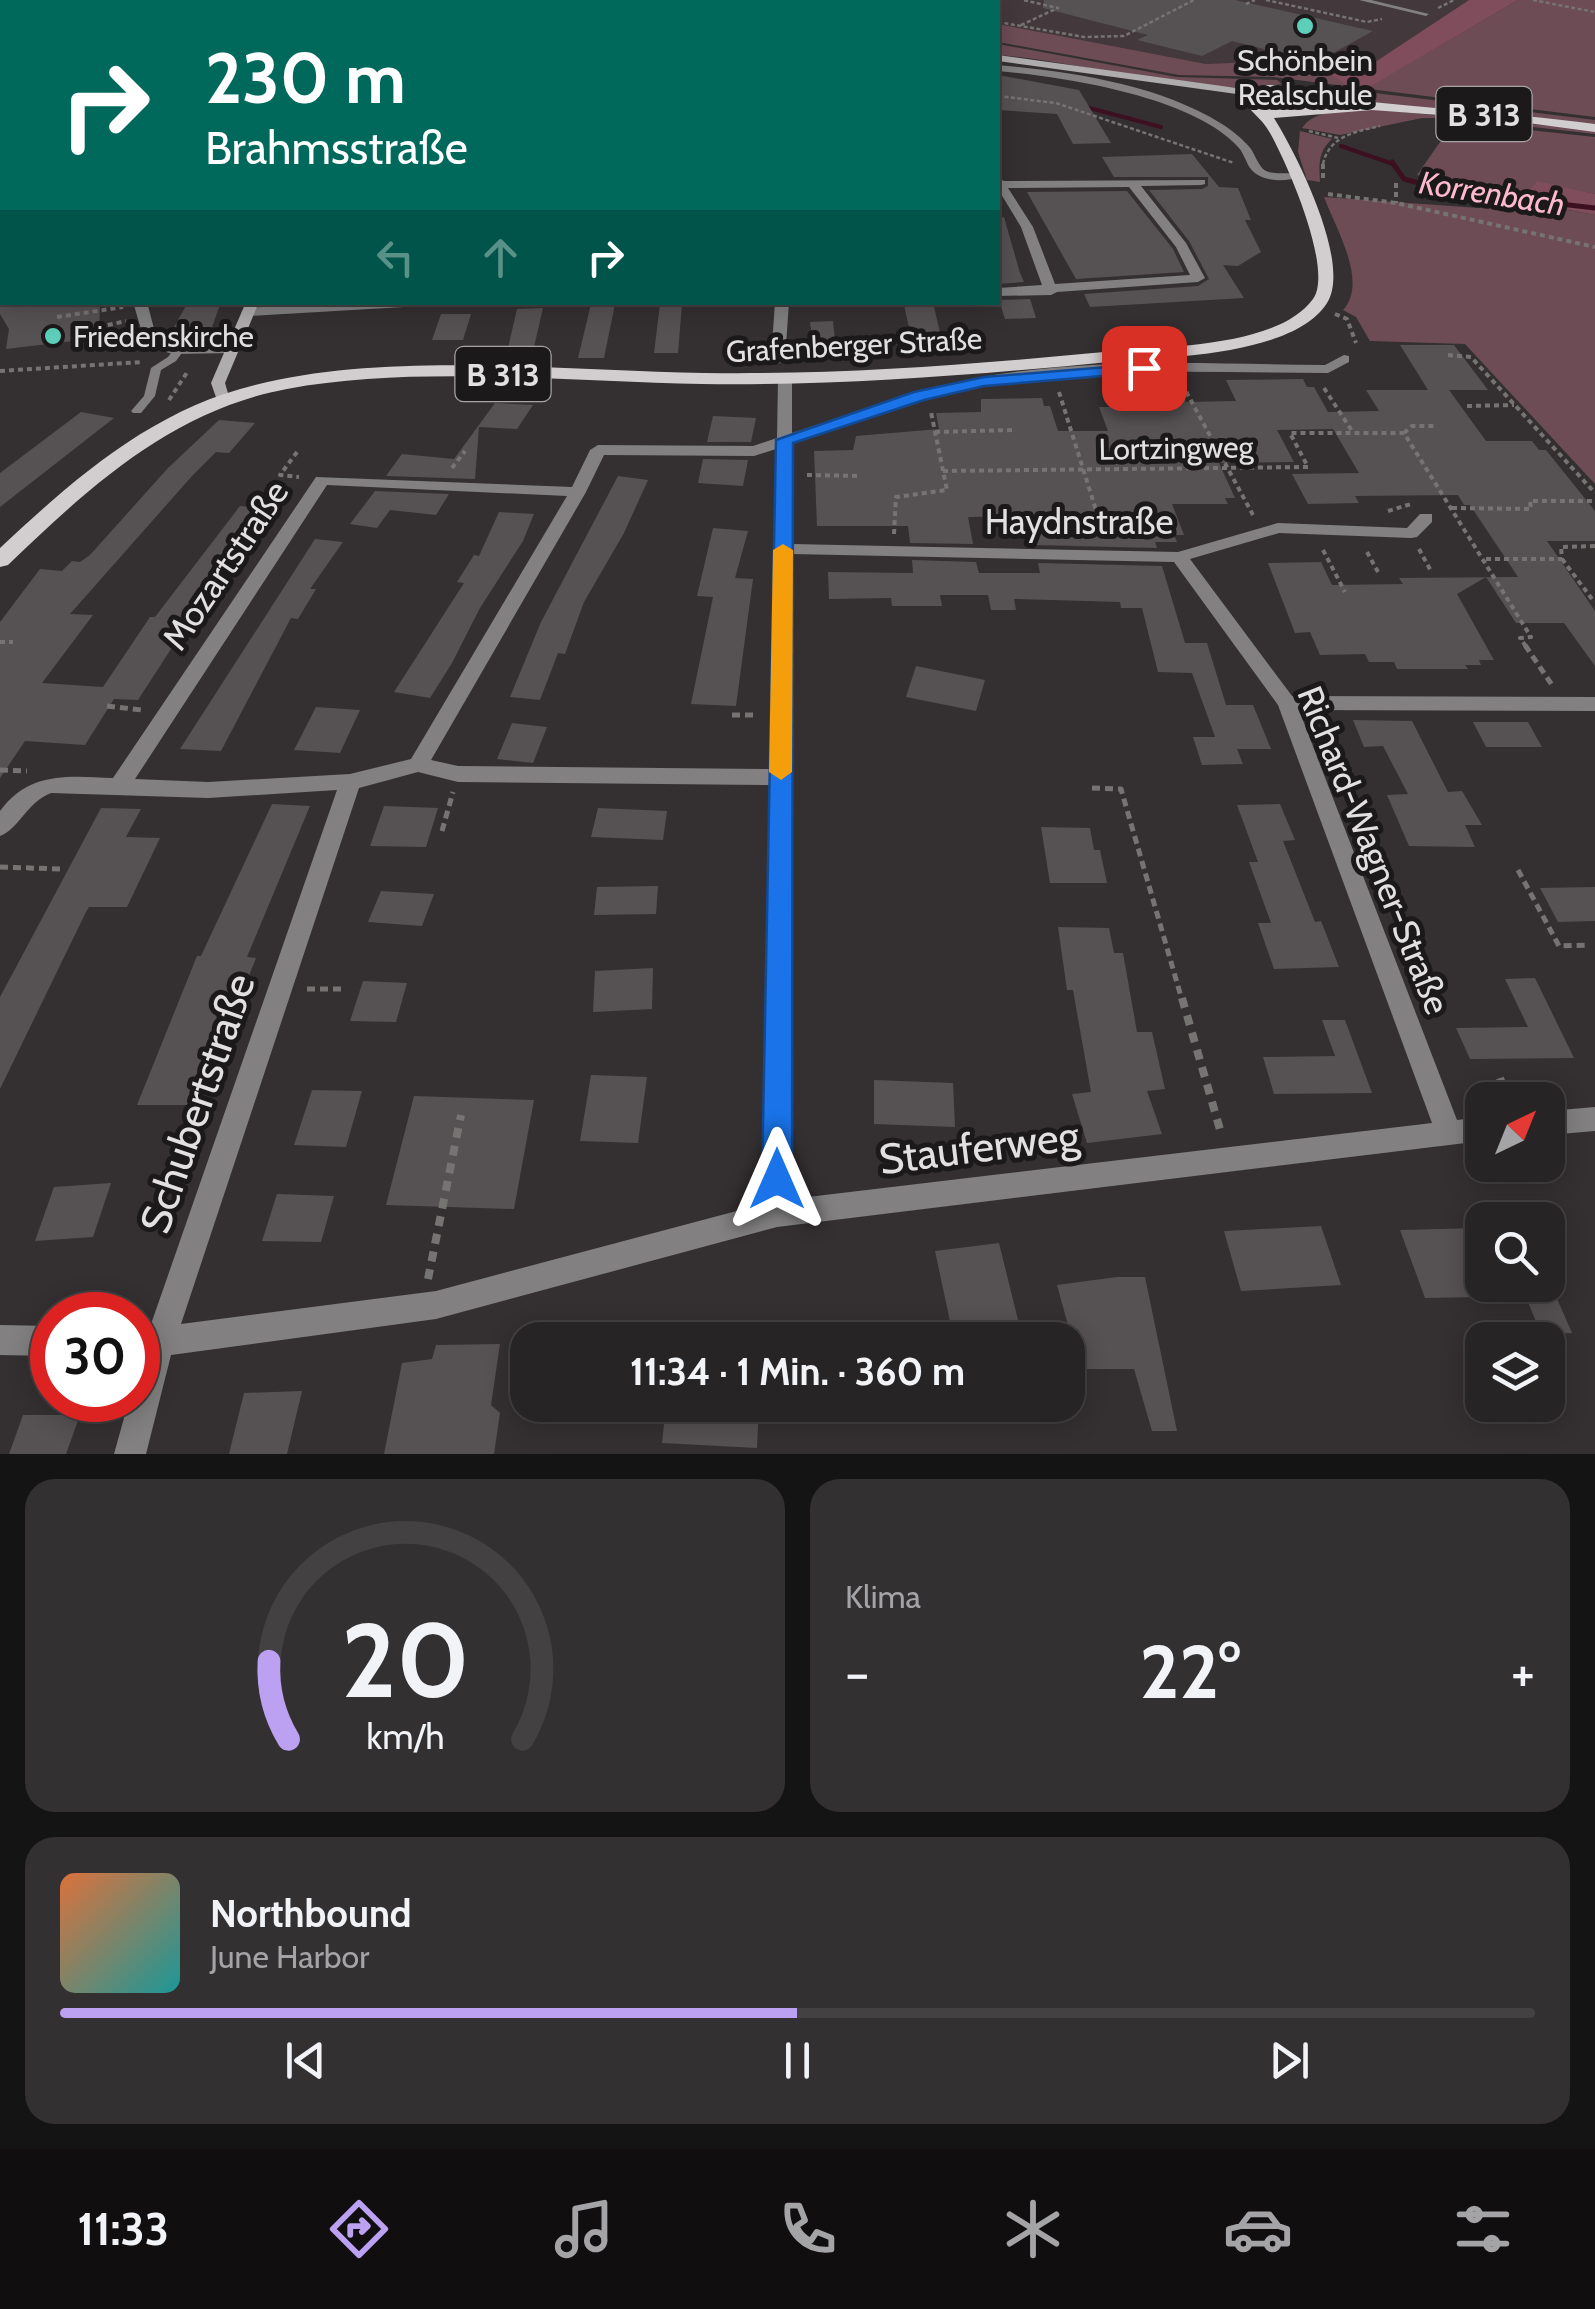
<!DOCTYPE html>
<html lang="de">
<meta charset="utf-8">
<style>
body{margin:0;font-family:Cabin,sans-serif;background:#333032;color:#f1f3f6;height:100vh;display:flex;flex-direction:column;font-size:38px;white-space:nowrap}
*{box-sizing:border-box;margin:0}
p{font-size:32px;color:#a4a4a7}
.icon{flex:none;width:55px;height:55px;fill:none;stroke:currentColor;stroke-width:2;stroke-linecap:round;stroke-linejoin:round}
.map{position:relative;height:1454px;overflow:hidden}
.panel{display:flex;flex-direction:column;gap:25px;padding:25px;background:#151414;flex:1}
.panel>*{flex:none}
.guide{position:absolute;left:0px;top:0px;width:1000px;height:305px;box-shadow:0 5px 25px #0003,0 0 0 2px #434142;background:#00695c;color:#fff;overflow:hidden}
.needle{width:65px;rotate:43deg}
.fabs{position:absolute;left:1465px;top:1082px;display:grid;gap:20px}
.fabs a{display:grid;place-items:center;width:100px;height:100px;border-radius:20px;background:#272425;box-shadow:0 5px 25px #0003,0 0 0 2px #434142;font-size:50px}
.speed{position:absolute;left:30px;top:1292px;display:flex;gap:20px;font-size:50px;font-weight:700;text-align:center}
.speed>*{display:grid;place-content:center;width:130px;height:130px;border-radius:50%;background:#272425;box-shadow:0 5px 25px #0003,0 0 0 2px #434142;line-height:1}
.speed .limit{border:15px solid #d22;background:#fff;color:#111}
.pin{position:absolute;display:grid;place-items:center;width:85px;height:85px;color:#fff;margin:-42px;border-radius:20px;box-shadow:0 5px 15px #0006}
.me{position:absolute;width:110px;margin:-55px;rotate:0deg;stroke-linejoin:round;filter:drop-shadow(0 0 8px #0008)}
.turn{display:flex;align-items:center;gap:35px;height:210px;padding:0 40px;font-size:45px}
.turn .icon{width:130px;height:130px;stroke-width:2.5}
.turn b{display:block;font-size:70px;line-height:85px}
.lanes{display:flex;align-items:center;height:95px;padding:0 40px;background:#0003;justify-content:center;gap:50px;direction:ltr}
.lanes .off{opacity:.35}
.big{font-size:75px;font-weight:700;line-height:1.1}
.panel .widget{flex:1;display:flex;flex-direction:column;justify-content:center;gap:15px;min-width:0;padding:0 35px;border-radius:30px;background:#333032}
.panel .dial{align-items:center;gap:0}
.dial svg{height:260px;overflow:visible;fill:none;stroke:#434142;stroke-width:7;stroke-linecap:round;text-anchor:middle}
.dial text{fill:#f1f3f6;stroke:none}
.song{display:flex;align-items:center;gap:30px}
.cover{width:120px;height:120px;border-radius:15px;background:linear-gradient(135deg,hsl(20 70% 55%),hsl(180 70% 35%))}
.played{height:10px;border-radius:5px;background:linear-gradient(90deg,#bca0f2 50%,#434142 50%)}
.keys{display:flex;justify-content:space-around;direction:ltr}
.heat{display:flex;justify-content:space-between;align-items:center;font-size:55px;direction:ltr}
.panel .tiles{flex:1;display:grid;gap:25px;grid-template-columns:1fr 1fr}
.widget:last-child{grid-column:span 2}
.trip{position:absolute;left:510px;top:1322px;width:575px;height:100px;border-radius:30px;background:#272425;box-shadow:0 5px 25px #0003,0 0 0 2px #434142;font-weight:700;line-height:100px;text-align:center}
.menu{display:flex;height:160px;justify-content:space-around;align-items:center;background:#100e0f;color:#a4a4a7}
.menu .icon{width:70px;height:70px}
.menu .on{color:#bca0f2}
.menu b{font-size:45px;color:#f1f3f6}
.map>svg:first-child{display:block}
</style>
<div class="map">
<svg width="1595" height="1454" viewBox="0 0 1595 1454">
<rect width="100%" height="100%" fill="#343031"/>
<path fill="#43383b" d="M721 0H1469L1360 72 1251 62 1206 64 998 24V2Z"/>
<path fill="#6d4c56" d="M1518 0H1595V117L1273 77 1179 75 998 42V24L1206 64 1251 62 1360 72 1333 74 1365 89Z
M998 44 1177 77 1277 80 1282 84C1203 99 1082 61 998 55Z
M1318 86 1595 120V125L1338 99 1309 90V87Z
M1381 110 1595 130V134L1452 118H1422L1340 135 1302 128C1317 106 1357 110 1381 110Z
M1454 122 1595 137V194L1537 182 1522 202 1595 215V484L1465 344 1370 341 1356 317 1343 310C1369 282 1335 227 1324 197L1479 208 1518 201 1417 175Z
M1300 131 1332 139C1318 152 1319 164 1320 182L1307 180 1298 152Z"/>
<path fill="#804d5d" d="M1469 0H1518L1366 89 1346 85 1331 74 1360 72Z
M1537 181 1595 194V215L1521 201Z"/>
<g fill="none" stroke-linecap="round" stroke-linejoin="round">
<path stroke="#3c1021" stroke-width="4" d="M1082 106 1161 127
M1341 146 1393 164"/>
<path stroke="#3c1021" stroke-width="5" d="M1392 162 1404 179 1448 191 1595 208"/>
</g>
<path fill="#565153" d="M1044 0H1235L1373 31 1317 62 1232 41 1202 56 1137 40 1148 35 1043 8Z
M998 75 1079 90 1111 143 1073 144 1057 114 998 110Z
M1192 154 1219 187 1238 188 1251 220H1245L1261 252 1238 266 1223 265 1244 298 1090 307 1084 294 1198 286 1209 279 1189 241 1149 190 1202 189 1208 186V177H1114L1102 157Z
M1127 191 1173 249 1184 272 1076 279 1027 192Z
M1004 217 1020 273 1024 282 998 284V218Z
M1030 299 1036 318 1005 319 999 300Z
M0 302H100L99 338 6 349 9 329 0 314Z
M188 302H221L212 327 173 329Z
M933 302 943 346H913L904 305Z
M591 304H615L604 358H578Z
M660 304H682L678 353H654Z
M543 308 534 347 508 348 517 309Z
M441 314H471L463 340H432Z
M833 321 836 350H814L810 322Z
M1400 345H1454L1488 390H1449L1486 441H1532L1539 450H1546L1595 511V541H1547L1595 611V666L1564 623H1516L1486 577 1457 594 1494 660H1479L1481 665H1465L1468 669H1397L1394 662H1369L1365 654 1320 655 1310 632 1295 633 1268 563 1321 562 1332 585 1403 584 1399 578 1518 577 1470 505H1464L1458 495 1355 496 1359 503 1308 504 1292 474 1359 473 1333 429 1277 430 1294 462 1219 463 1235 498H1225L1228 504H1172L1184 535H1174L1177 542H1155L1157 548 1034 545 1027 516 968 517 973 544 910 543 908 526H817L814 451 853 450 856 436 939 429 936 413 981 412V399L1042 398 1044 406H1050L1058 431H1108L1099 407H1130L1120 381 1176 380 1186 402 1236 401 1226 380 1303 379 1307 387H1314L1328 412 1379 411 1366 390H1428Z
M495 403 533 405 517 429 479 427 475 479 386 476 402 454 454 459Z
M81 412 114 418 0 507V473Z
M713 416 756 418 751 442H707Z
M219 420 255 423 229 453 216 452 192 476 70 614 93 615 42 683 103 687 150 617H155L240 506 270 509 220 581H215L138 700 114 699 85 745 25 741 0 778V622L40 569 62 571 72 561 80 562 90 555 168 468Z
M703 459 748 460 743 486 698 483Z
M618 476 648 480 624 533 584 602 565 654 558 653 540 700 510 697 541 622Z
M375 491 449 494 436 515 390 510 377 528 350 524Z
M499 512 534 514 523 541 480 608 452 663 430 698 394 692 464 583 457 582 474 555 479 556Z
M713 528 748 531 735 578 753 579 736 706 691 704 713 597 697 596Z
M315 539 343 542 310 589H316L298 619 291 618 221 751 180 749Z
M912 560 976 562 979 573H1040L1038 563 1162 566 1185 643H1207L1226 705H1253L1271 749H1237L1243 764 1202 765 1193 737H1215L1192 673 1158 672 1142 608H1121L1120 602 1014 599 1016 610H991L988 595H940L942 606H892L891 598 829 599 828 572 913 573Z
M916 666 985 680 976 711 906 697Z
M316 707 360 710 340 753 294 750Z
M1353 720 1412 721 1448 792 1462 791 1482 825H1465L1475 847 1409 846 1387 795 1408 794 1383 746 1364 747Z
M1473 722H1528L1542 747H1486Z
M512 723 547 727 533 763 497 759Z
M272 804 310 806 247 957 256 958 243 991H231L191 1105H137L197 956H201Z
M1280 804 1295 840 1283 841 1315 922 1321 921 1339 967 1274 969 1258 923H1271L1249 862H1258L1237 805Z
M384 806 438 808 426 847 370 846Z
M101 808 141 809 126 837 160 838 127 907H89L86 912 0 1089V997Z
M598 808 667 811 663 840 591 837Z
M1041 827 1090 828 1094 850H1100L1107 883H1050Z
M658 886 656 914 594 915 597 887Z
M1595 887V921L1558 922 1540 888Z
M381 891 434 894 422 926 368 922Z
M1058 927 1109 928 1114 953H1123L1137 1032H1152L1165 1089 1147 1091 1162 1134 1087 1143 1072 1094 1091 1092 1073 990H1067Z
M653 968 652 1009 593 1012 595 971Z
M1535 978 1574 1058 1470 1059 1456 1028 1528 1027 1505 979Z
M363 981 407 983 396 1022 350 1021Z
M1322 1020H1345L1372 1093 1274 1094 1263 1057 1335 1056Z
M591 1075 647 1077 638 1143 580 1141Z
M874 1080 953 1083 955 1127 874 1124Z
M312 1090 362 1091 346 1147 294 1145Z
M414 1096 534 1100 514 1209 386 1205Z
M111 1183 93 1237 35 1241 54 1187Z
M277 1194 334 1196 321 1242 262 1241Z
M1321 1226 1341 1285 1241 1291 1224 1231Z
M1482 1228V1297L1425 1298 1400 1230Z
M999 1243 1023 1340H954L935 1251Z
M1117 1277H1145L1177 1431H1152L1134 1369H1080L1057 1285Z
M1521 1285H1551L1572 1333 1541 1334Z
M500 1344 491 1405 500 1413 494 1454H384L402 1363 432 1359 436 1345Z
M302 1391 287 1454H229L244 1393Z
M666 1405H759L757 1448 662 1443Z
M23 1415H80L66 1454H9Z"/>
<g fill="none" stroke-linecap="round" stroke-linejoin="round">
<path stroke="#767373" stroke-width="2.5" stroke-dasharray="4 2.5" stroke-linecap="butt" d="M274 0 330 2
M527 0 551 2
M733 0 742 2
M1266 0 1367 22 1382 19
M1533 0 1595 12
M174 2 226 0
M667 2 676 0
M1246 4 1255 0
M1438 8 1454 0
M998 22 1084 37 1124 36 1194 0
M1021 25 1058 8 1023 0
M998 96 1056 103 1234 163
M1309 131 1338 138
M1323 164C1329 136 1355 132 1380 126"/>
<path stroke="#767373" stroke-width="4" stroke-dasharray="5 4" stroke-linecap="butt" d="M1323 178V162
M1396 183V203
M1328 194 1396 203 1595 247
M1335 314 1347 319 1356 343
M57 317 123 307
M99 327 126 321
M1448 355 1471 357 1595 493
M0 371 142 362
M1182 384 1253 515
M1324 388 1352 431
M1059 392 1105 539
M169 400 188 371
M1467 406 1514 405
M935 432 1012 430
M1404 433 1412 426H1434
M297 452 280 475 299 477
M452 468 465 451
M943 471 1308 467 1290 433H1404L1531 637 1520 638 1527 648
M807 475 860 476
M1452 508 1531 509 1530 501H1595
M1388 511 1411 504
M894 534 896 497 947 490 931 412
M1419 549 1431 571
M1323 550 1345 592
M1367 552 1378 572
M1486 559H1562L1561 547 1595 546
M1562 559 1592 599
M0 642H13"/>
<path stroke="#767373" stroke-width="5" stroke-dasharray="8 5" stroke-linecap="butt" d="M1525 645 1552 685
M107 706 142 710
M732 715H758
M0 770 27 771
M1092 788 1121 789 1182 1000
M442 831 453 792
M0 867 60 869
M1518 870 1559 946 1589 945
M307 989H344"/>
<path stroke="#767373" stroke-width="8" stroke-dasharray="10 8" stroke-linecap="butt" d="M1182 998 1221 1133
M1500 1078 1508 1100
M428 1279 461 1115"/>
<path fill="#828080" fill-rule="evenodd" d="M910 0 913 1 914 2H907Z
M1359 0H1371L1429 14 1426 16Z
M175 348 184 350 176 361 161 370 155 396 141 413H133L131 411 144 396 151 368 168 357Z"/>
<path fill="#828080" fill-rule="evenodd" d="M2 40V46L0 47V41Z
M998 65C1071 72 1158 84 1222 124 1232 130 1244 140 1251 149 1255 155 1258 164 1263 169 1273 177 1289 170 1300 176 1286 183 1260 182 1250 168 1246 162 1244 154 1239 148 1193 96 1063 77 998 71Z
M0 130H2V137H0Z
M998 178 1004 181 1205 180V184L1201 185 1141 186 1186 243 1205 278 1198 282 1057 292 1051 295 998 296V288L1042 285 1021 227 998 189ZM1129 187 1176 247 1190 275 1055 284 1033 227 1008 188Z
M2 193V202L0 203V194Z
M133 302H147L157 340 174 346 232 345 239 349 232 353 173 354 146 346Z
M343 302H427L421 306 248 316 241 312 248 308Z
M775 302H789L785 360 778 364 771 360Z
M1344 355 1349 356V362L1328 373C1214 373 1096 366 983 386 918 397 855 423 792 443V544L1178 552 1278 523 1407 528 1420 514H1432V522L1417 537 1411 538 1279 533 1190 559 1292 696 1595 697V711L1299 710 1457 1120 1482 1117V1141L777 1227 436 1319 171 1355 146 1454H114L129 1400H138V1370L141 1357H138V1327H150L337 790 208 798 51 793C27 802 19 829 0 836V811C29 771 69 776 113 778L316 477 572 487 590 450 598 445 753 446 777 438 778 379 785 375 792 379V433C855 413 917 389 982 377 1095 357 1212 364 1325 365ZM776 449 771 769 458 766 431 760 586 492 604 455 754 456ZM327 485 567 496 411 759 350 774 208 782 135 779ZM792 554 1174 562 1278 705 1432 1123 791 1199ZM418 772 458 782 771 785 763 1204 436 1291 181 1324 359 788Z
M1595 1107V1131L1548 1135V1111Z
M0 1325 52 1326V1356L0 1355Z"/>
<path fill="#afacad" fill-rule="evenodd" d="M414 0H471L473 2H418Z
M0 5H2V11H0Z
M998 55 1251 90 1256 93 1251 96 998 61Z
M246 302H259L225 383 230 400 228 403H218L211 383Z"/>
<path fill="#d2cecf" fill-rule="evenodd" d="M1266 85C1302 85 1336 98 1372 102 1447 110 1521 114 1595 124V132L1506 120 1372 110 1274 118C1297 155 1352 264 1327 303 1293 356 1167 357 1109 362 974 375 839 386 702 384 572 382 414 365 287 389 173 410 89 487 8 565L0 567V548C75 478 152 410 255 385 390 351 564 371 704 373 842 375 978 364 1115 351 1168 346 1278 347 1313 299 1334 270 1287 163 1270 133 1262 118 1248 110 1240 96ZM1267 93H1288L1329 104 1271 110 1253 98Z"/>
<path stroke="#767373" stroke-width="2.5" stroke-dasharray="4 2.5" stroke-linecap="butt" d="M301 2 305 0"/>
</g>
<path fill="#1a73e8" stroke="#114b97" stroke-width="2.5" d="M1144 364 1150 365V372L984 386 924 400 793 443 792 1179 788 1189 777 1193 766 1189 762 1179 776 440 914 392 984 377Z"/>
<path fill="#f59e0b" d="M783 544 793 550 792 772 781 780 769 772 773 550Z"/>
<g fill="#5dceb9" stroke="#1b1919" stroke-width="4">
<circle cx="1305" cy="26" r="10"/>
<circle cx="53" cy="336" r="10"/>
</g>
<g text-anchor="middle" dominant-baseline="central" stroke-width="10" stroke-linejoin="round" paint-order="stroke">
<g font-size="30" fill="#e2e0e0" stroke="#1b1919">
<text x="1305" y="60">Schönbein<tspan x="1305" dy="34">Realschule</tspan></text>
<text x="73" y="336" text-anchor="start">Friedenskirche</text>
</g>
<g font-size="30" fill="#e2e0e0" stroke="#1b1919">
<text transform="translate(854 345) rotate(-3)">Grafenberger Straße</text>
<text transform="translate(1176 448) rotate(-1)">Lortzingweg</text>
</g>
<g fill="#1b1919" stroke="#a6a4a4" stroke-width="2.5">
<rect x="1436.5" y="87" width="95" height="54" rx="8"/>
<rect x="455.5" y="347" width="95" height="54" rx="8"/>
</g>
<g font-size="32" font-weight="bold" fill="#e2e0e0">
<text x="1484" y="114">B 313</text>
<text x="503" y="374">B 313</text>
</g>
<g font-size="32" font-style="italic" fill="#fdb9ce" stroke="#1b1919">
<text transform="translate(1492 193) rotate(9)">Korrenbach</text>
</g>
<g font-size="35" fill="#e2e0e0" stroke="#1b1919">
<text x="1079" y="521">Haydnstraße</text>
<text transform="translate(225 565) rotate(-56)">Mozartstraße</text>
<text transform="translate(1374 850) rotate(68)">Richard-Wagner-Straße</text>
</g>
<g font-size="42" fill="#e2e0e0" stroke="#1b1919">
<text transform="translate(197 1103) rotate(-71)">Schubertstraße</text>
<text transform="translate(979 1147) rotate(-7)">Stauferweg</text>
</g>
</g>
</svg>
<div class="fabs">
<a><svg class="needle" viewBox="-14 -14 28 28"><path d="M0-13l5 13h-10z" fill="#e53935"/><path d="M0 13l5-13h-10z" fill="#a4a4a7"/></svg></a>
<a><svg class="icon" aria-label="search" viewBox="0 0 24 24"><circle cx="10" cy="10" r="6"/><path d="M15 15l6 6"/></svg></a>
<a><svg class="icon" aria-label="layers" viewBox="0 0 24 24"><path d="M12 4l9 5-9 5-9-5zM3 14l9 5 9-5"/></svg></a>
</div>
<div class="speed"><div class="limit">30</div></div>
<div class="pin" style="left:1144px;top:368px;background:#d93025"><svg class="icon" aria-label="arrive" viewBox="0 0 24 24"><path d="M6 21V4h12l-3 4 3 4H6"/></svg></div>
<svg class="me" style="left:777px;top:1179px" viewBox="-20 -20 40 40"><path d="M0-17L14 15 0 8-14 15z" fill="#1a73e8" stroke="#fff" stroke-width="4"/></svg>
<div class="trip">11:34 · 1 Min. · 360 m</div>
<div class="guide">
<div class="turn"><svg class="icon" aria-label="right" viewBox="0 0 24 24"><path d="M7 20v-9h11M14 6l5 5-5 5"/></svg><div><b>230 m</b>Brahmsstraße</div></div>
<div class="lanes"><svg class="icon off" aria-label="left" viewBox="0 0 24 24"><path d="M17 20v-9H6M10 6l-5 5 5 5"/></svg><svg class="icon off" aria-label="ahead" viewBox="0 0 24 24"><path d="M12 20V5M6 11l6-6 6 6"/></svg><svg class="icon" aria-label="right" viewBox="0 0 24 24"><path d="M7 20v-9h11M14 6l5 5-5 5"/></svg></div>
</div>
</div>
<section class="panel">
<div class="tiles">
<div class="widget dial"><svg viewBox="0 0 100 80">
<path d="M14 69A42 42 0 1 1 86 69"/>
<path d="M14 69A42 42 0 0 1 8 45" stroke="#bca0f2"/>
<text x="50" y="56" font-size="32" font-weight="700">20</text>
<text x="50" y="72" font-size="11">km/h</text>
</svg></div>
<div class="widget"><p>Klima</p>
<div class="heat"><a>−</a><b class="big">22°</b><a>+</a></div>
</div>
<div class="widget">
<div class="song"><i class="cover"></i><div><b>Northbound</b><p>June Harbor</p></div></div>
<div class="played"></div>
<div class="keys"><svg class="icon" aria-label="previous" viewBox="0 0 24 24"><path d="M18 5L8 12l10 7zM5 5v14"/></svg><svg class="icon" aria-label="pause" viewBox="0 0 24 24"><path d="M8 5v14M16 5v14"/></svg><svg class="icon" aria-label="next" viewBox="0 0 24 24"><path d="M6 5l10 7-10 7zM19 5v14"/></svg></div>
</div>
</div>
</section>
<nav class="menu">
<b>11:33</b>
<svg class="icon on" aria-label="directions" viewBox="0 0 24 24"><path d="M12 3l9 9-9 9-9-9zM9 14v-3h6M13 9l2 2-2 2"/></svg>
<svg class="icon" aria-label="music" viewBox="0 0 24 24"><path d="M9 18V5l10-2v13"/><circle cx="6" cy="18" r="3"/><circle cx="16" cy="16" r="3"/></svg>
<svg class="icon" aria-label="phone" viewBox="0 0 24 24"><path d="M5 4h4l2 5-3 2q2 4 5 5l2-3 5 2v4C11 20 4 13 5 4z"/></svg>
<svg class="icon" aria-label="climate" viewBox="0 0 24 24"><path d="M12 3v18M4 7l16 10M4 17L20 7"/></svg>
<svg class="icon" aria-label="car" viewBox="0 0 24 24"><path d="M5 17H2v-5l4-1 3-4h7l3 4 3 1v5h-3M9 17h6M6 11h13"/><circle cx="7" cy="17" r="2"/><circle cx="17" cy="17" r="2"/></svg>
<svg class="icon" aria-label="filters" viewBox="0 0 24 24"><path d="M4 7h16M4 17h16"/><circle cx="9" cy="7" r="2"/><circle cx="15" cy="17" r="2"/></svg>
</nav>
